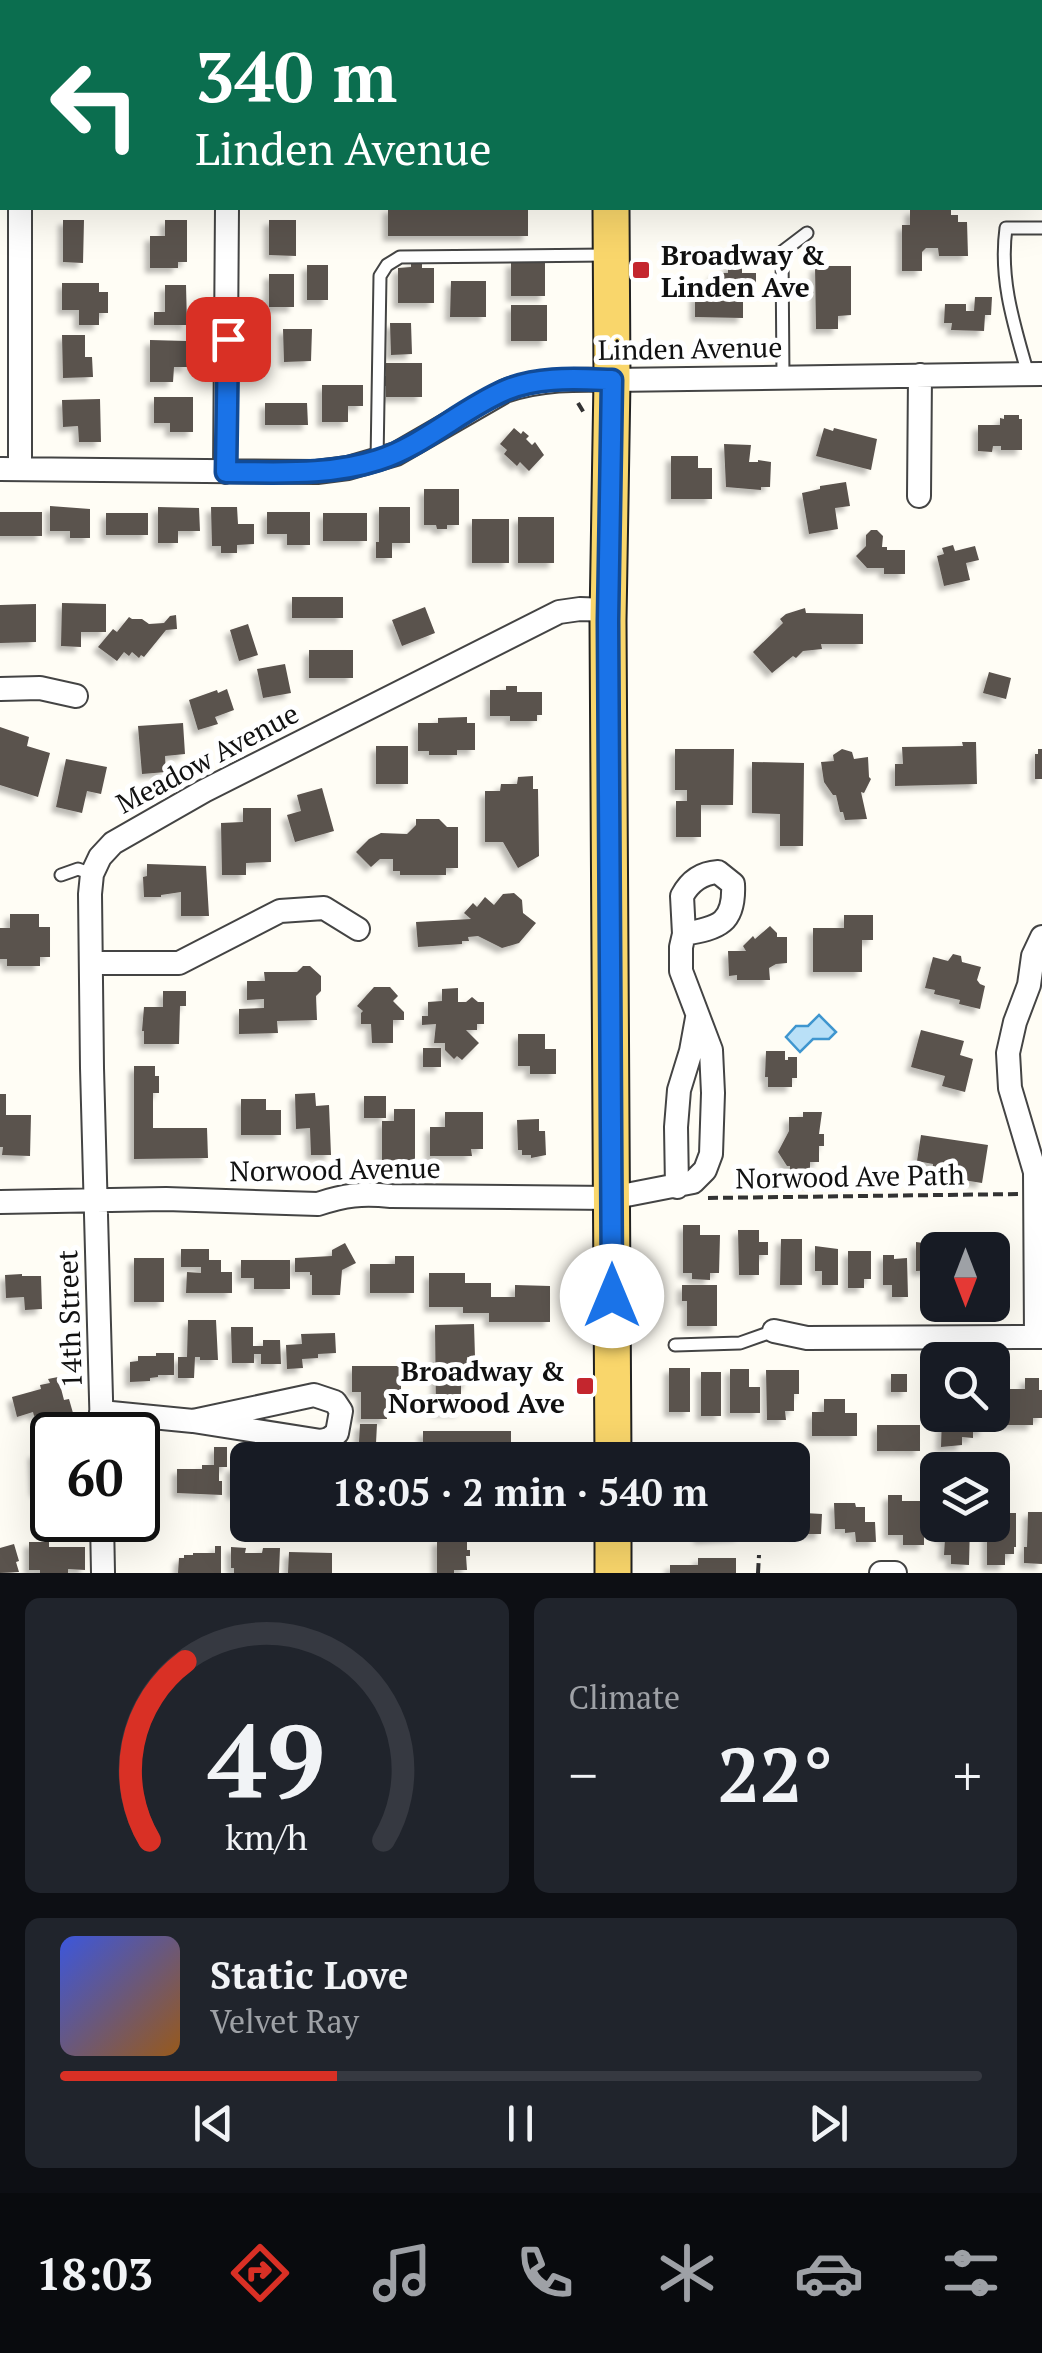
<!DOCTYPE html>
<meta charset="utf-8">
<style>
body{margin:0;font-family:"PT Serif",serif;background:#20242c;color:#f1f3f6;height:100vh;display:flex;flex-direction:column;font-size:38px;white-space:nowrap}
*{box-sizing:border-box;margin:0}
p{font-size:32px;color:#9ea1a6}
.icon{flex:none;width:55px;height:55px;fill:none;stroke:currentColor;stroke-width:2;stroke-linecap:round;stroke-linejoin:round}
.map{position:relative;height:1573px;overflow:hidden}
.panel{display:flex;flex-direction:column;gap:25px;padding:25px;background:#0d0f14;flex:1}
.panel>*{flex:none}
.hud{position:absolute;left:0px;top:0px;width:1042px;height:210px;box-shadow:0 10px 40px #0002;background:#0b6e4f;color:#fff;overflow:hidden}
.needle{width:65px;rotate:180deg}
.tools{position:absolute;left:920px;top:1232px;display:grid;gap:20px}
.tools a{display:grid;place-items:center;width:90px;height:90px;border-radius:15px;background:#171b24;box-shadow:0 10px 40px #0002;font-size:50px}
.speed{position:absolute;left:30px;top:1412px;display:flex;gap:20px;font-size:50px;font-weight:700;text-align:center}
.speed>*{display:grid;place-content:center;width:130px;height:130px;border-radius:50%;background:#171b24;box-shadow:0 10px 40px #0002;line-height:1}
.speed .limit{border:5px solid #111;border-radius:15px;background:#fff;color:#111}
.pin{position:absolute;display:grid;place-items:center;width:85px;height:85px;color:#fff;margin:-42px;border-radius:20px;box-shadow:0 5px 15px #0006}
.me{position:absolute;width:110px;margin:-55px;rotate:0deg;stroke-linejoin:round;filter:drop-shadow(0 0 8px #0008)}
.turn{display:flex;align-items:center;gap:35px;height:210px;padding:0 30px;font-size:45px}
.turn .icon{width:130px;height:130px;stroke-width:2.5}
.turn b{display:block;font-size:70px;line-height:85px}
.big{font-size:75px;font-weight:800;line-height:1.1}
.panel .card{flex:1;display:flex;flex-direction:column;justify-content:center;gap:15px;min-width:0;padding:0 35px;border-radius:15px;background:#20242c}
.panel .dial{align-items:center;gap:0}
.dial svg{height:260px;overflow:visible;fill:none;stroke:#363941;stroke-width:7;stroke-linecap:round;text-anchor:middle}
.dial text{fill:#f1f3f6;stroke:none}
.song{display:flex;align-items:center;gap:30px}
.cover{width:120px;height:120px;border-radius:15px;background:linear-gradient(135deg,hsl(230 70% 55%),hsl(30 70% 35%))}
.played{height:10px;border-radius:5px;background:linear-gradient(90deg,#d93025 30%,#363941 30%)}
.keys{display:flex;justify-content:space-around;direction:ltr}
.heat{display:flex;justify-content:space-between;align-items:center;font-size:55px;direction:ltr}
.panel .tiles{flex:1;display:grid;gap:25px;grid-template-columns:1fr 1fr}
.card:last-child{grid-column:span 2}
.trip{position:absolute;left:230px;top:1442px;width:580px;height:100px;border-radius:15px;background:#171b24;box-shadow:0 10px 40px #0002;font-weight:800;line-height:100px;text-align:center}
.tab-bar{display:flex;height:160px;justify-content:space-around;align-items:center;background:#090b0e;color:#9ea1a6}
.tab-bar .icon{width:70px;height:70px}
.tab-bar .current{color:#d93025}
.tab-bar b{font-size:45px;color:#f1f3f6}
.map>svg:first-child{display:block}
</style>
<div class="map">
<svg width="1042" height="1573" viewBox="0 0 1042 1573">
<defs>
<filter id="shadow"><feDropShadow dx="-5" dy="5" stdDeviation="2.5" flood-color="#0004"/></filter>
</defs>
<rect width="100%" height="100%" fill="#fffdf5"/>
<path fill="#b9e0f7" stroke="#3f96cf" stroke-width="2.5" d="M819 1015 836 1032 829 1039H813L800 1052 786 1037 796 1026H808Z"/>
<path fill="#5a524d" filter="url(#shadow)" d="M388 208H528V236H388Z
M951 209V215H958V222H967L968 256H939L938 248H926L922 252V271H902V225H910V210Z
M63 220H84L83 263 63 262Z
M165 220H187V262H178V268H150V236H165Z
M269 220H296V256L269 255Z
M411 262H422V268H434V303H398V268L411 267Z
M511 262H545V296H511Z
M728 264 742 265V273H756V292H743V318L695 317V294L713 295V273H728Z
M307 265H328V300H307Z
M815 266H851V315L838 316V329H816Z
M269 274H294V307H269Z
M451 281H486V317H450Z
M62 283H99V292H108V313H99V325H79V310H62Z
M165 285H186L187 325H154V312H165Z
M975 297H992L991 315H985L984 331 951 330 952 323H944L945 304H966V311H974Z
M511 305H547V341H511Z
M390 323H411L412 354 391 355Z
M283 329H312L311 361 284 362Z
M62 335H85V357H92L93 377 63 378Z
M150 340 187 341V367H174L173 382H150Z
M386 363H422V397H386V386H382V376H386Z
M322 385H363V406H348V422H322Z
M154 397H193V432H170V423H154Z
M100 399 101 442H79L78 426 63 427 62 400Z
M265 403H307L308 425H265Z
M1004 415H1019V419H1022V450H1001V446H993L992 452 978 451V425H1000V418L1004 419Z
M514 428 521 434 523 431 529 436 526 439 532 445 535 442 544 455 529 471 520 462 517 466 504 454 507 450 500 444Z
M824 428 833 431 834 428 877 439 871 470 816 456Z
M724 444 751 445 749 462H758V460L771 462 770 487H761V490L726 487Z
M671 456H698V468H712V499H671Z
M846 482 850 506 835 508 838 529 809 534 802 493 820 489V486Z
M424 489H459V525H447V529H437L436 525H424Z
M50 506 90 509V538H70V531H50Z
M158 507 199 508 200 531H178V543H158Z
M211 507H237L238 524H254V544L237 545V553H221V546H212Z
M379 507H410V543H392V558H376V542H379Z
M0 512H42V536H0Z
M267 512H310V545H287V534H267Z
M106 513H148V535H106Z
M323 513H367V541H323Z
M518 517H554V563H518Z
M472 519H509V563H472Z
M871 530H877L883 536 882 547H887V550H905V574H884V568H867L856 556 866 546V535Z
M953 545 955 551 975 546 979 560 966 563 970 580 944 586 937 556 944 554 942 548Z
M292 597H343V618H292Z
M62 603 106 604V632H81V647L61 646Z
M36 604V642L0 643V605Z
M425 607 435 633 402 646 392 620Z
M805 608 806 613 863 614V644H821L822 649 803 651 796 658 793 656 772 673 753 652 783 623 780 619 786 614Z
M176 615 177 629 166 630 144 657 141 655 139 658 132 652 129 656 124 652 117 661 98 647 113 629 117 632 129 617 132 619H142L149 624 164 623 170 616Z
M248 624 258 655 239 661 230 630Z
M309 650H353V678H309Z
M285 664 291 693 263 698 257 669Z
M989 672 1011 678 1006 699 983 693Z
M506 686H517V692H542V715H537V721H510V716H490V690H506Z
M227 689 234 710 215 717 218 724 198 730 189 700 217 690 218 693Z
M467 717V723H475V750H457V755H429V751H418V723H438V718Z
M183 723 185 754 165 756 166 772 142 774 138 726Z
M0 727 29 737 27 746 50 753 38 797 0 785Z
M962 742H976L977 784 895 786V764H903L902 747 963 746Z
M376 746H408V784H376Z
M675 749H734L733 805H701V837H676V801H687V790H675Z
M842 749 852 752 854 759 868 757 869 777 871 779 864 793 861 792 867 819 845 820 843 812H840L836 795H833L824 782 821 762 834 761 833 755Z
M1038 749H1042V779H1035V754H1038Z
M66 759 107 767 101 794 87 791 82 813 56 807Z
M752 762 804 763 803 846H780V814L752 813Z
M533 776V789H538L539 856 518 868 503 842H485V791H500L501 784H517L518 777Z
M322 788 334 831 295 842 287 815 301 811 297 795Z
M243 808H271V862L246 863V875H222L221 823 243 822Z
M416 819H439L447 827H458V868H446V875H400V871H393V859H380L371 867 356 852 369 839 381 833 407 834 416 825Z
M147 864 206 866 209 916H181V892L161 895V897H144L143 877 147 876Z
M514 893 522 900 523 913 536 923 519 943 502 948 478 936 468 937 469 941H462V944L418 947 416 922 471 919 464 913 473 903 477 907 485 897 494 905 503 894Z
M10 914H39V927H50V957H40V966H7V959H0V928H10Z
M844 915H873V940H862V972H813V928H844Z
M770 926 777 933V937H787V963L776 964 769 968 770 980H737V975L729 976 728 951H746L743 946 753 936 755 939Z
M953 954 961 956 962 962 981 967 977 980 980 984 985 986 980 1009 959 1004 960 1000 934 994 935 990 925 988 933 957 948 961Z
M303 966H310L321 976V991L316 996 317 1020 277 1021 278 1033 239 1034V1009L264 1008V999L247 1000V981H265L264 972H297Z
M374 987H390L398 996 393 1001 404 1012V1020H393V1043H372L371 1024H361V1013L363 1011 357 1006Z
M458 988V1002H466L472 997 478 1002H484V1024H477V1030H466L479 1043 462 1060 457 1056 454 1059 445 1050V1043H434L436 1024 422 1025V1016H428V1002L442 1001V989Z
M163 991H186V1006H180L179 1044H144V1031H142L144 1007H163Z
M921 1030 964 1041 960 1055 973 1059 965 1092 942 1086 945 1076 911 1067Z
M518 1034H545V1049H556V1074H530V1066H518Z
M423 1048H441V1067H423Z
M766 1051H785V1060H788V1057H797V1078H792V1087H768V1077H765Z
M134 1066H155V1076H159V1093H153V1128H207L208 1158 134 1159Z
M315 1093 316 1106 329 1105 331 1155H311L310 1128 296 1129 295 1094Z
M0 1094H6V1115H31L30 1156 2 1155 3 1147H0Z
M364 1096H386V1118H364Z
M241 1099H266V1110H281V1135H241Z
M394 1109H415V1164H382V1121H394Z
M445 1112H483V1149H471L472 1156H430V1127H445Z
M803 1112H822L819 1134H824V1146H819V1162H810V1175L814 1183H790V1166H787L778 1152 789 1131V1117H803Z
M539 1119V1131H545L546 1155 531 1158V1155H522V1150H518L517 1120Z
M921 1135 988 1145 982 1183 932 1175 933 1164 917 1161Z
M683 1225H700V1235H720L719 1273H710V1280L692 1279V1273H683Z
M738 1230H759V1242H768V1255H759V1275H739Z
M781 1239H802V1285H780Z
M977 1239H986V1244H998L996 1275H992V1250H951V1241Z
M916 1242 938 1245V1270L916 1271Z
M345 1243 356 1263 342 1270 340 1295H312V1275H310V1272H295V1258L332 1256V1250Z
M815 1246 838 1249V1285H822V1271H815Z
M181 1249H209V1260H221V1272H232V1293H186L187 1272 201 1273V1267H181Z
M848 1251H871V1279H864V1288H848Z
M883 1255H894V1259L907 1258 908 1297H892V1285H883Z
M395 1256H414V1293H370V1264H395Z
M134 1258H164V1302H134Z
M241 1260H290V1289H254V1278H241Z
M429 1273H465V1283H491V1297H515V1285L550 1286V1322H489V1313H463V1307H429Z
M22 1274V1276H41L42 1309 25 1310 24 1297 6 1298 5 1275Z
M682 1285H717V1326H687V1301H682Z
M992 1289H1003V1305H992Z
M188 1320H216L218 1360H200V1357H195L194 1378H178V1357H187Z
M474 1324 475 1357H467L468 1384H461V1412H436L435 1325Z
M231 1327H253V1346H263V1340H280L281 1364H261V1354H254V1363H232Z
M335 1333 336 1353 318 1354V1358L302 1359 303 1368 287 1369 286 1345 302 1344 301 1334Z
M156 1353H174V1375H158V1377L150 1378V1381L130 1382V1362L138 1361V1356H156Z
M352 1366H401V1390H386L387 1419H361V1392H352Z
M669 1368H690V1412H669Z
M730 1369H749V1387H760V1413H730Z
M766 1370H799V1394H794V1411H785L786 1420H767Z
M701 1372H721V1416H701Z
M891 1374H907V1392H891Z
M58 1377 64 1400 69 1399 73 1413 50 1419 48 1412 34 1416 33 1412 17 1417 12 1397 41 1389 40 1385 50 1383 48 1379Z
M1025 1378H1039V1390H1042V1418H1033V1425H1005V1389H1025Z
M824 1399H845V1413H857V1436H812V1412H824Z
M942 1415H984V1431H973V1438L962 1437V1445L941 1447Z
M360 1424H377L376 1443H397V1460H358Z
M877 1425H920V1451H877Z
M423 1431H511V1459L423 1460Z
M138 1447H143V1469H157V1495H144V1501H138Z
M214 1447H227V1467H219V1481H222V1495L177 1493V1469H202V1465H214Z
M33 1453H50V1463H52V1494L35 1491Z
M231 1467H248V1494H231Z
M888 1495H902V1501H924V1545H903V1535H888Z
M834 1503H855L856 1507H865V1522H875L876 1542H856L855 1532 845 1533V1529H835Z
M792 1510H804V1513L822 1514 821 1534H792Z
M1028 1512H1042V1564L1024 1563V1547H1027Z
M992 1513H1016V1547H1014V1554H1005V1565H987V1525H992Z
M698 1525H739L740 1536 699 1539Z
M944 1525H970L969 1565 951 1564V1555H944L945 1538H940L941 1526Z
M437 1540H467V1550H470V1556H466L467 1570H454V1573H437Z
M29 1542H49V1547H85V1570L68 1569V1573H40V1570H29Z
M14 1544 19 1561 16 1562 19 1572 0 1573V1548Z
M215 1546H221V1573H178L179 1558H184V1555H193V1553H215Z
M231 1547 246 1548 245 1553H262L263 1548H280L279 1573H234V1568H231Z
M289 1552 332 1553V1573H288Z
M698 1558H736V1573H670V1565H698Z"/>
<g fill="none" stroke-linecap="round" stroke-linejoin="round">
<g stroke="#444" stroke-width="15">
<path id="service" d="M1028 374C1014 325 999 279 1006 228H1042
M783 377 782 252 807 233
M377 461 380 276 387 265 400 257 607 255
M61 875 78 869 92 874
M675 1345 740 1343 774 1331"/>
</g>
<g stroke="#444" stroke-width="26">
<path id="minor" d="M0 81H2
M20 208V469
M0 469 317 472 348 468 396 454 505 391C541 379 575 379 612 380L1042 374
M225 472 227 208
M919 496 920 375
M0 689 40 688 76 696
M718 872 733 884C735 923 719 928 684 934L682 896C690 881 702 873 718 872Z
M92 963H179L280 911 324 908 358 929
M677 1187 676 1127 679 1090 691 1051 697 1018
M0 1202 166 1199 318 1204C345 1195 362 1193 391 1196L611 1198 693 1182 705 1170 711 1154 713 1093 711 1050 681 971V947L684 934
M774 1331 807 1338 1042 1337
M1036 1337 1035 1172 1010 1088 1008 1053 1015 1022 1029 985 1033 956 1042 937
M314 1395 335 1402 341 1411 337 1433 329 1439 321 1441 193 1421Z
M101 1412 193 1421
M102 1435 92 1068 90 894 92 874 100 857 113 843 204 791 559 612 580 609 609 610
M102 1520 103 1573
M881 1573H895"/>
</g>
<g stroke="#222" stroke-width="39">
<path id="primary" d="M610 0V2
M611 208 612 380 608 621 613 1460
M613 1573V1525"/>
</g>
<path stroke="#333" stroke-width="4" stroke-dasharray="10 5" stroke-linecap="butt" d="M578 403 584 413
M708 1198 1018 1194
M758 1573 759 1555"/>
<use href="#service" stroke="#fff" stroke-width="11"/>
<use href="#minor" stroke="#fff" stroke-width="22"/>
<use href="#primary" stroke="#f9d66b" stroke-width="35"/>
</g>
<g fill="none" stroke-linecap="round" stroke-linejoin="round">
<g stroke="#114b97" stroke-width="25">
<path id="route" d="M228 339 226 472C276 472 329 476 378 460 425 445 461 409 506 390 539 376 577 379 612 380L608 621 612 1296"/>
</g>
<use href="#route" stroke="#1a73e8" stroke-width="18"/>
</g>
<g fill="#c4262e" stroke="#fff" stroke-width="4">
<rect x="631" y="260" width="20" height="20" rx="5"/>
<rect x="575" y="1376" width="20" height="20" rx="5"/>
</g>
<g text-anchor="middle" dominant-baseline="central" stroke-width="10" stroke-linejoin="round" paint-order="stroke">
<g font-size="28" font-weight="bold" fill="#111" stroke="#fff" text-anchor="start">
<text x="661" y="254">Broadway &amp;<tspan x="661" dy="32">Linden Ave</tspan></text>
<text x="565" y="1370" text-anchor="end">Broadway &amp;<tspan x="565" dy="32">Norwood Ave</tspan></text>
</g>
<g font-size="28" fill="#111" stroke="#fff">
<text transform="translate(690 348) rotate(-1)">Linden Avenue</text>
<text transform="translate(207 758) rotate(-28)">Meadow Avenue</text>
<text transform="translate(335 1169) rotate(-1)">Norwood Avenue</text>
<text transform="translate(850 1176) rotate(-1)">Norwood Ave Path</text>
<text transform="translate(69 1319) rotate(-92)">14th Street</text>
</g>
</g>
</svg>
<div class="tools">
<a><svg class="needle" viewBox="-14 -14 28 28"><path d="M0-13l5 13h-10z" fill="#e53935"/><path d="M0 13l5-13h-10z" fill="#9ea1a6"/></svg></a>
<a><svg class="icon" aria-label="search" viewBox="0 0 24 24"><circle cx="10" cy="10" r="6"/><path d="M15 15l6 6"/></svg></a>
<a><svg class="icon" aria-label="layers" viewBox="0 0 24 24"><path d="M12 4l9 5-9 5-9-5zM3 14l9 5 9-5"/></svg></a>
</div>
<div class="speed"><div class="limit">60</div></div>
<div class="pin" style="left:228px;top:339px;background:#d93025"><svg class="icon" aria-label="arrive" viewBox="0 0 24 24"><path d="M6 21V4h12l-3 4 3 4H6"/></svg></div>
<svg class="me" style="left:612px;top:1296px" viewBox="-20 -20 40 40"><circle r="19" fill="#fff"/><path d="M0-13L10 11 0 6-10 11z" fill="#1a73e8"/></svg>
<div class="trip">18:05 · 2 min · 540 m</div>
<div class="hud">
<div class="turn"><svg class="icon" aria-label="left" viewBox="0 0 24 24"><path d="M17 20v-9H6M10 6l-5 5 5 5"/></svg><div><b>340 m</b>Linden Avenue</div></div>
</div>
</div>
<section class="panel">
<div class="tiles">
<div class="card dial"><svg viewBox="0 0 100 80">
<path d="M14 69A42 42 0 1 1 86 69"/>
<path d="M14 69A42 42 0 0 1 25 14" stroke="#d93025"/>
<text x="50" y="56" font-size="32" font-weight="700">49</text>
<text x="50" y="72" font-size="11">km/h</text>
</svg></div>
<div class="card"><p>Climate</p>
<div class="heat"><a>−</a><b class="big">22°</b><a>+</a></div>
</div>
<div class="card">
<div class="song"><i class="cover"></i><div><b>Static Love</b><p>Velvet Ray</p></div></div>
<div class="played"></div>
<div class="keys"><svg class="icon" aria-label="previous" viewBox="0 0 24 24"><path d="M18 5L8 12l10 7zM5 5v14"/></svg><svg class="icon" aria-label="pause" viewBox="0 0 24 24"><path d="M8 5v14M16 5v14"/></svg><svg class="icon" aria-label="next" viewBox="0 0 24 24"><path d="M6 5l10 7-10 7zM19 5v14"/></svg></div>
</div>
</div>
</section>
<nav class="tab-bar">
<b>18:03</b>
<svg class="icon current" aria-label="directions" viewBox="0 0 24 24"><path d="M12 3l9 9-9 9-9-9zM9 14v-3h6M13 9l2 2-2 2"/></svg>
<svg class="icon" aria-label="music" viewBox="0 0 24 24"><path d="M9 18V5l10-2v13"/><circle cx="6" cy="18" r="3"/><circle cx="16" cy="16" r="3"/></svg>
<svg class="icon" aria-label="phone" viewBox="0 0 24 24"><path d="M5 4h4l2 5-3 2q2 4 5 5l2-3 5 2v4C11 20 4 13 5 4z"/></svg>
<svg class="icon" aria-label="climate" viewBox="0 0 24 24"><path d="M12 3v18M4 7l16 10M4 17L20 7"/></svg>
<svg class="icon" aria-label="car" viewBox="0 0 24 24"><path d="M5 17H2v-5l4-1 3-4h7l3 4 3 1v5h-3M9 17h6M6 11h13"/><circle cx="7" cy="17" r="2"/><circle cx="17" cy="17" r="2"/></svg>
<svg class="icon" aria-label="filters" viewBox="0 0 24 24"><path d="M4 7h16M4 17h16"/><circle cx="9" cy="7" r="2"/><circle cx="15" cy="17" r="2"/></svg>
</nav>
